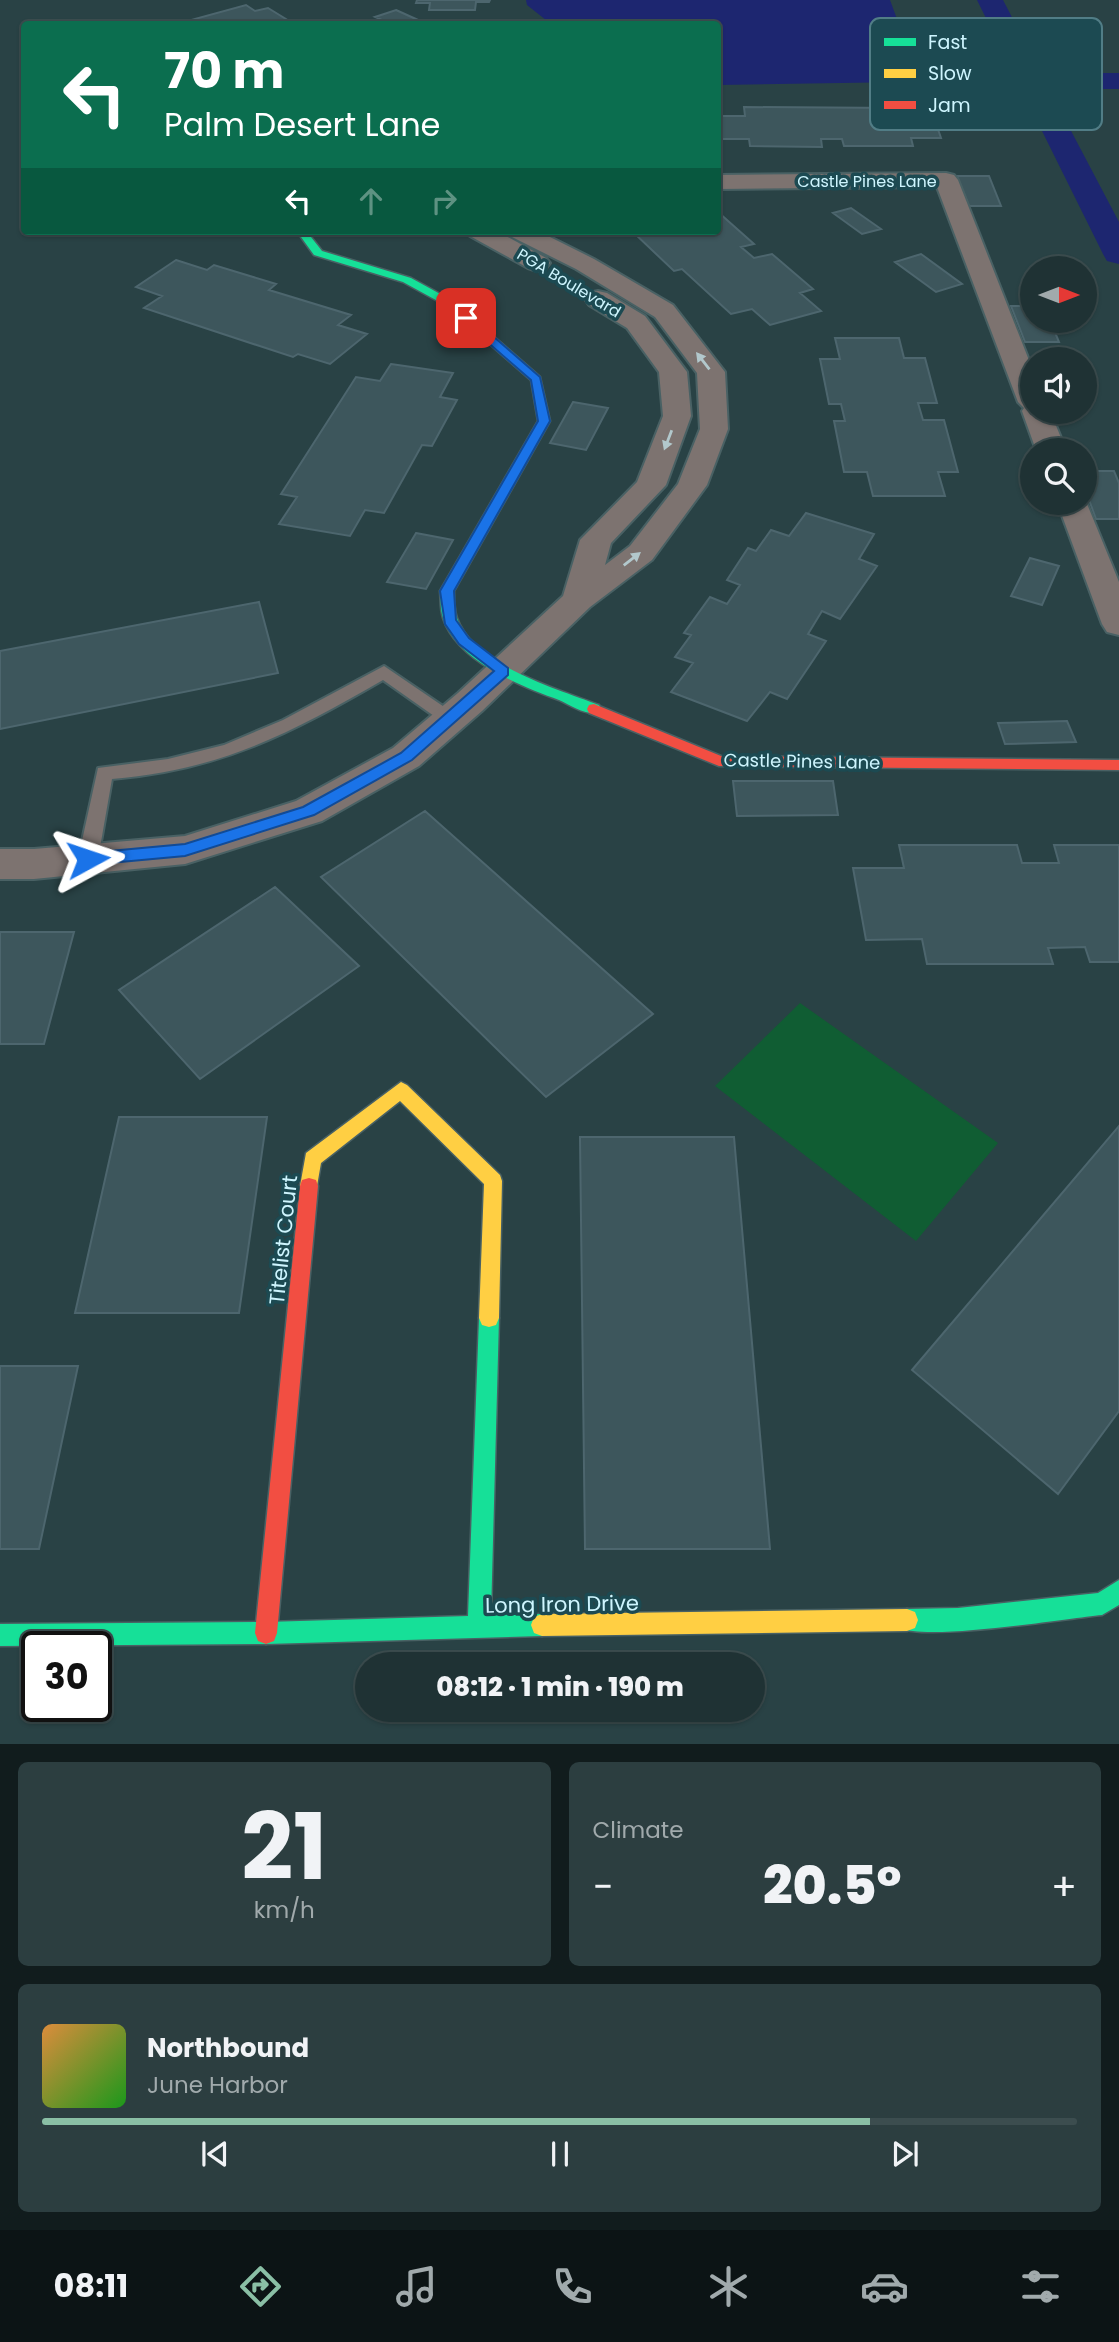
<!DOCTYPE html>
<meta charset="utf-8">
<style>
body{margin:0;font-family:Poppins,sans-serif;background:#2c3e40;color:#f1f3f6;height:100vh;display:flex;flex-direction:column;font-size:26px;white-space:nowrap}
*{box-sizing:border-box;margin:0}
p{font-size:23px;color:#a1aaac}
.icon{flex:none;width:38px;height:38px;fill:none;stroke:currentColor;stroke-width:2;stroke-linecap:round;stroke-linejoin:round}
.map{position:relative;height:1744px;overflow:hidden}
.side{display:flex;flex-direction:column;gap:18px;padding:18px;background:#111c1d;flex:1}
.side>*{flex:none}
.top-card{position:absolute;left:21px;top:21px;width:700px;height:214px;border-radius:7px;box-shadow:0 2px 5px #0004,0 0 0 2px #3c4d4f;background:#0b6e4f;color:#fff;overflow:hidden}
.needle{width:46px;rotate:90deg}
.fabs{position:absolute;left:1020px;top:256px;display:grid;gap:14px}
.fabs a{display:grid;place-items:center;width:77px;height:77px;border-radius:50%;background:#1f3234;box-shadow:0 2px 5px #0004,0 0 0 2px #3c4d4f;font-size:35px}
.speed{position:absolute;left:21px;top:1631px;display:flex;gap:14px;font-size:35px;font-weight:700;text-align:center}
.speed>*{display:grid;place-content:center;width:91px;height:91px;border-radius:50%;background:#1f3234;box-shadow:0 2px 5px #0004,0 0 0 2px #3c4d4f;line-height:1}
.speed .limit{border:4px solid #111;border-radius:10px;background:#fff;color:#111}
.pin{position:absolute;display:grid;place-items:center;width:60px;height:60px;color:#fff;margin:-30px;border-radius:14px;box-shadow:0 4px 10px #0006}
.me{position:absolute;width:77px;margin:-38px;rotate:85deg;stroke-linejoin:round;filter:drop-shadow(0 0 5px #0008)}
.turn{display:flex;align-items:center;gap:24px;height:147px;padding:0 28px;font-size:32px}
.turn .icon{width:91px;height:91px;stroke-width:2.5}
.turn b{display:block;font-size:49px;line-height:60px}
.lanes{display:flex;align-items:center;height:66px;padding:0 28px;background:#0003;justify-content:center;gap:35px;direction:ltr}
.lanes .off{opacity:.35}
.big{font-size:52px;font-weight:800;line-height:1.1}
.side .tile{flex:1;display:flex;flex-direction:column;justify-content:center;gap:10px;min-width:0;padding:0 24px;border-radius:10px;background:#2c3e40}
.side .dial{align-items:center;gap:0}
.dial b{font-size:91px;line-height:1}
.song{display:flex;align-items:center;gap:21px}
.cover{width:84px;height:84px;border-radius:10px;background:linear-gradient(135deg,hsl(30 70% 55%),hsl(120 70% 35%))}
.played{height:7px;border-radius:4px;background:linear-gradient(90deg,#8abfa5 80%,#3c4d4f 80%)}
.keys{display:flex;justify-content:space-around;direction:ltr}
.heat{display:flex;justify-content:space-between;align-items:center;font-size:38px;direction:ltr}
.side .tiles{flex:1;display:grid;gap:18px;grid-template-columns:1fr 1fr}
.tile:last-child{grid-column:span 2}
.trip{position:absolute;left:355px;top:1652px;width:410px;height:70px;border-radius:35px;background:#1f3234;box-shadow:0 2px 5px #0004,0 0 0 2px #3c4d4f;font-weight:800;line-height:70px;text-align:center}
.dock{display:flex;height:112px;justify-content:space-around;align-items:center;background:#0c1415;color:#a1aaac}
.dock .icon{width:49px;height:49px}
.dock .active{color:#8abfa5}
.dock b{font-size:32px;color:#f1f3f6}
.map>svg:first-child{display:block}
</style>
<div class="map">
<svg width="1119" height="1744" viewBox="0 0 1119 1744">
<rect width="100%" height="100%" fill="#294245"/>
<path fill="#105d33" d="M800 1003 998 1143 916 1241 715 1086Z"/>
<path fill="#1d2670" d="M526 0H890L918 76 904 82 718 85V24H551L527 5Z"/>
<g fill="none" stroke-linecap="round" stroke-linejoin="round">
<path fill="#1d2670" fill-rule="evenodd" d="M977 0H1003L1041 73H1119V89H1049L1119 222V264L1107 261 1103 254Z"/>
</g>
<path fill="#3d565c" stroke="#4d666e" stroke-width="2" d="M417 0H490L489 2H476L475 10H429L430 3H416Z
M246 5 255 11 268 8 294 24H198L191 20Z
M396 10 427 24H391L375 17Z
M744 107 899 108 902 115H933L941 138H911L913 146H844L842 139H821L822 147 750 146 749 139H718V116H745Z
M957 176H989L1001 206H969Z
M851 208 881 229 862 234 833 213Z
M718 212 754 244 741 247 754 258 772 254 813 289 800 293 821 311 770 325 752 309 731 314 682 269 674 271 634 233 718 231Z
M159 231H219L217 236H157Z
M921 254 962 284 936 292 895 262Z
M176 260 207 270 214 265 276 284 269 290 351 315 338 325 367 334 330 364 298 354 293 357 144 308 162 296 136 287Z
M1011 306H1032V320H1050L1059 342H1025Z
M835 338H899L904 358H925L937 403H918L923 420H944L958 472H938L945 496H873L867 472H844L834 421H845L841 404H829L820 359H840Z
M391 364 453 373 440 397 457 400 432 446 422 445 384 513 365 510 350 536 279 524 297 497 281 494 356 377 380 381Z
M573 402 608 408 586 450 550 443Z
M1085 471H1114L1119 483V519H1096L1085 489Z
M806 513 874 534 859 559 877 566 840 619 822 611 808 634 826 641 787 699 770 692 747 721 671 692 693 663 675 657 691 635 684 633 710 597 727 604 740 585 727 580 748 548 756 551 771 530 789 536Z
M416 533 453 540 426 589 387 582Z
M1030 558 1059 566 1042 605 1011 596Z
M259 602 278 673 0 729V651Z
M1067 721 1076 742 1005 744 998 723Z
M733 781H833L838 815 737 816Z
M425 811 653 1014 546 1097 321 877Z
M899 845H1017L1022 863H1059L1054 845H1119V962H1090L1085 947 1048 948 1053 964H927L922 939 866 940 853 868H904Z
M275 887 359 966 200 1079 119 990Z
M0 932H74L44 1044H0Z
M119 1117H267L239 1313H75Z
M1119 1126V1411L1058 1494 912 1370Z
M580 1137H734L770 1549H585Z
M0 1366H78L39 1549H0Z"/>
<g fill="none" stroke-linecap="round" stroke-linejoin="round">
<g stroke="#496164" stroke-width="4">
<path id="lane" d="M384 666 456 715 459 719 456 723H444L383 680C291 733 221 770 112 779L98 859 95 864 88 866 81 864 78 859 98 768 168 759 224 745 283 720Z"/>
</g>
<g stroke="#496164" stroke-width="4">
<path id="street" d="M946 173 954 175 958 180 1032 368V411H1050L1066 450H1036L1022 411 1024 408 1018 402 937 187 718 189V175Z
M467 231H497L546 258 550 263 546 268 537 271 528 268 470 236Z
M507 231H538L594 259 673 305 725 372 728 429 707 485 652 560 590 607 482 711 419 766 322 821 185 864 34 879H0V849H34L185 836 296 801 393 748 458 693 563 596 580 540 637 482 663 416 659 372 627 328 589 305 585 299 589 293 598 291 607 293 645 316 687 372 691 416 666 485 611 543 605 565 630 546 678 484 700 429 697 373 655 317 576 269 510 236Z
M1085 499 1119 582V635L1107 632 1102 624 1057 502H1085Z"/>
</g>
<g stroke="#496164" stroke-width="3">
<path id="fast" d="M303 231H313L311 237 322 251 411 278 453 301 540 377 550 421 454 591C454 600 454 610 457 618 473 665 557 689 599 705L601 709 599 713C587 716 570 705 559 700 520 686 457 661 443 618 440 609 441 600 440 591L538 421 531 380 445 305 403 282 314 255 301 237Z
M489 1309 496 1311 499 1318 491 1615 542 1614 550 1617 553 1625 550 1633 542 1636 266 1644 0 1646V1624L266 1622 468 1616 479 1318 482 1311Z
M1119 1580V1605L1102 1615C1062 1619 930 1641 899 1628L896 1620 899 1612 907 1609 958 1608 1098 1593Z"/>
</g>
<g stroke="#496164" stroke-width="3">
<path id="slow" d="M401 1082 407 1085 500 1175 502 1181 499 1318 496 1325 489 1327 482 1325 479 1318 484 1184 400 1101 321 1163 316 1192 309 1194 302 1192 300 1186 306 1153Z
M907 1609 915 1612 918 1620 915 1628 907 1631 542 1636 534 1633 531 1625 534 1617 542 1614Z"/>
</g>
<g stroke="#496164" stroke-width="3">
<path id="jam" d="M594 704 721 756 1119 760V770L719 766 589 713 587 709 589 705Z
M309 1178 316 1180 318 1186 277 1633 274 1641 266 1644 258 1641 255 1633 300 1186 302 1180Z"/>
</g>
<use href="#lane" fill="#7d7370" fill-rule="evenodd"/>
<use href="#street" fill="#7d7370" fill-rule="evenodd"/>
<use href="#fast" fill="#16e098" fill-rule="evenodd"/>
<use href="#slow" fill="#ffcf43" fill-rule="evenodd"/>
<use href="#jam" fill="#f24e42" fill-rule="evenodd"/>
</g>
<defs><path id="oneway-solid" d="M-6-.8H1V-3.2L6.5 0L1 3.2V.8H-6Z" transform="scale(1.75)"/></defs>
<g fill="#b2c8cc">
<use href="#oneway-solid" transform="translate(703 361) rotate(-128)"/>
<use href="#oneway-solid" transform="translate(668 440) rotate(111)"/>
<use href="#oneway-solid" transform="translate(632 559) rotate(-38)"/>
</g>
<path fill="#1a73e8" stroke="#114b97" stroke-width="2" d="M462 316H470L540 377 550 421 454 591 456 620 469 638 508 668V675L412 760 314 815 185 856 88 865 82 864 80 859 88 853 185 844 303 807 401 753 494 671 459 644 445 624 440 591 538 421 531 380 462 320Z"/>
<g text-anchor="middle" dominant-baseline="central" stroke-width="7" stroke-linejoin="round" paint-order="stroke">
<g font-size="16" fill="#cef5fe" stroke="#1c4a52">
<text x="867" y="181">Castle Pines Lane</text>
<text transform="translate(569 283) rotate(31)">PGA Boulevard</text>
</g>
<g font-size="18" fill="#cef5fe" stroke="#1c4a52">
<text transform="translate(802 761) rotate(1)">Castle Pines Lane</text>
</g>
<g font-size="21" fill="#cef5fe" stroke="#1c4a52">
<text transform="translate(283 1240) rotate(-84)">Titelist Court</text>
<text transform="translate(562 1604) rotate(-1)">Long Iron Drive</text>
</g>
</g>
<rect x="870" y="18" width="232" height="112" rx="10" fill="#1c4a52" stroke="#517d86" stroke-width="2"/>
<rect x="884" y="38" width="32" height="8" fill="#16e098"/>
<rect x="884" y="69" width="32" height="9" fill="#ffcf43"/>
<rect x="884" y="101" width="32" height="8" fill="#f24e42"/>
<g font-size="19" fill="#cef5fe">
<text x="928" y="49">Fast</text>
<text x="928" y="80">Slow</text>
<text x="928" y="112">Jam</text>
</g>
</svg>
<div class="fabs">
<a><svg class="needle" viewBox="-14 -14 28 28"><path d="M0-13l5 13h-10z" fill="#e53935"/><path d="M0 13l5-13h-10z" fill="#a1aaac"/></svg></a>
<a><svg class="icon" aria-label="sound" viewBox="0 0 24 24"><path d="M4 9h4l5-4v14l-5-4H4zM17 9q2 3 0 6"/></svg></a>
<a><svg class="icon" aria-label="search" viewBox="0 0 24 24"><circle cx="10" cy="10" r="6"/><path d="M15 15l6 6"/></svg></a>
</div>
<div class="speed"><div class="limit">30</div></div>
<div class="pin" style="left:466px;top:318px;background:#d93025"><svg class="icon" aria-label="arrive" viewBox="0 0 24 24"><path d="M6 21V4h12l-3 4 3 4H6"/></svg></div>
<svg class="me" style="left:88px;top:859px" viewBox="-20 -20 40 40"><path d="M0-17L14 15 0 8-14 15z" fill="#1a73e8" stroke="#fff" stroke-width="4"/></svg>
<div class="trip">08:12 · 1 min · 190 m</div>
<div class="top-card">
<div class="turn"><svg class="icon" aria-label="left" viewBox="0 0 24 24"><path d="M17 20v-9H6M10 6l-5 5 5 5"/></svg><div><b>70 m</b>Palm Desert Lane</div></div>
<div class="lanes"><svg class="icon" aria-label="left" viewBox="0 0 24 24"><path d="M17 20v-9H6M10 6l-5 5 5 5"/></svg><svg class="icon off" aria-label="ahead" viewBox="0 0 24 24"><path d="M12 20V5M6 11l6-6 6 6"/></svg><svg class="icon off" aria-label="right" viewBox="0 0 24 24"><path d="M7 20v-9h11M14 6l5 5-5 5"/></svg></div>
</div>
</div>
<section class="side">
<div class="tiles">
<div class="tile dial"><b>21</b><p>km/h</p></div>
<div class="tile"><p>Climate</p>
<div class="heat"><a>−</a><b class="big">20.5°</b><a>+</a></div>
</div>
<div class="tile">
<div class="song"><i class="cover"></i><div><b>Northbound</b><p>June Harbor</p></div></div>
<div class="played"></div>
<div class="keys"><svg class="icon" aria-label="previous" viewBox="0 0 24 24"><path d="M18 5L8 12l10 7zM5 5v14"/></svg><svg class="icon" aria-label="pause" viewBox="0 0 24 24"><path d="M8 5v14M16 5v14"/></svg><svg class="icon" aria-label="next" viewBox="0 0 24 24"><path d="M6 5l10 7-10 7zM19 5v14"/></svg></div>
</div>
</div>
</section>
<nav class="dock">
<b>08:11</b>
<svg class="icon active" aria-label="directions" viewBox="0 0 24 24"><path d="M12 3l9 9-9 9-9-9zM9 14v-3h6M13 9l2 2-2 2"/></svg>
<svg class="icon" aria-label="music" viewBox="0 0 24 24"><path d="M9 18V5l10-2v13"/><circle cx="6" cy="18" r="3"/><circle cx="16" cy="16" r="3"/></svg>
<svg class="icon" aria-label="phone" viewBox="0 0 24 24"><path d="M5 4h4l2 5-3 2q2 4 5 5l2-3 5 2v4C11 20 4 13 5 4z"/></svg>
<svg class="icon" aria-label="climate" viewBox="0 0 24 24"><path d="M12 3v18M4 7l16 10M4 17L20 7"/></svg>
<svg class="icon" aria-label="car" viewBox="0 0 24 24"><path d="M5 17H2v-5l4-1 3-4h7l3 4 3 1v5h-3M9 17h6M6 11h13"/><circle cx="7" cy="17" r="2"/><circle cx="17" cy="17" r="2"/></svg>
<svg class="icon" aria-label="filters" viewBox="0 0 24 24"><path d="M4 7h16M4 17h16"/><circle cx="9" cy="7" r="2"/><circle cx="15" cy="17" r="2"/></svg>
</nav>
